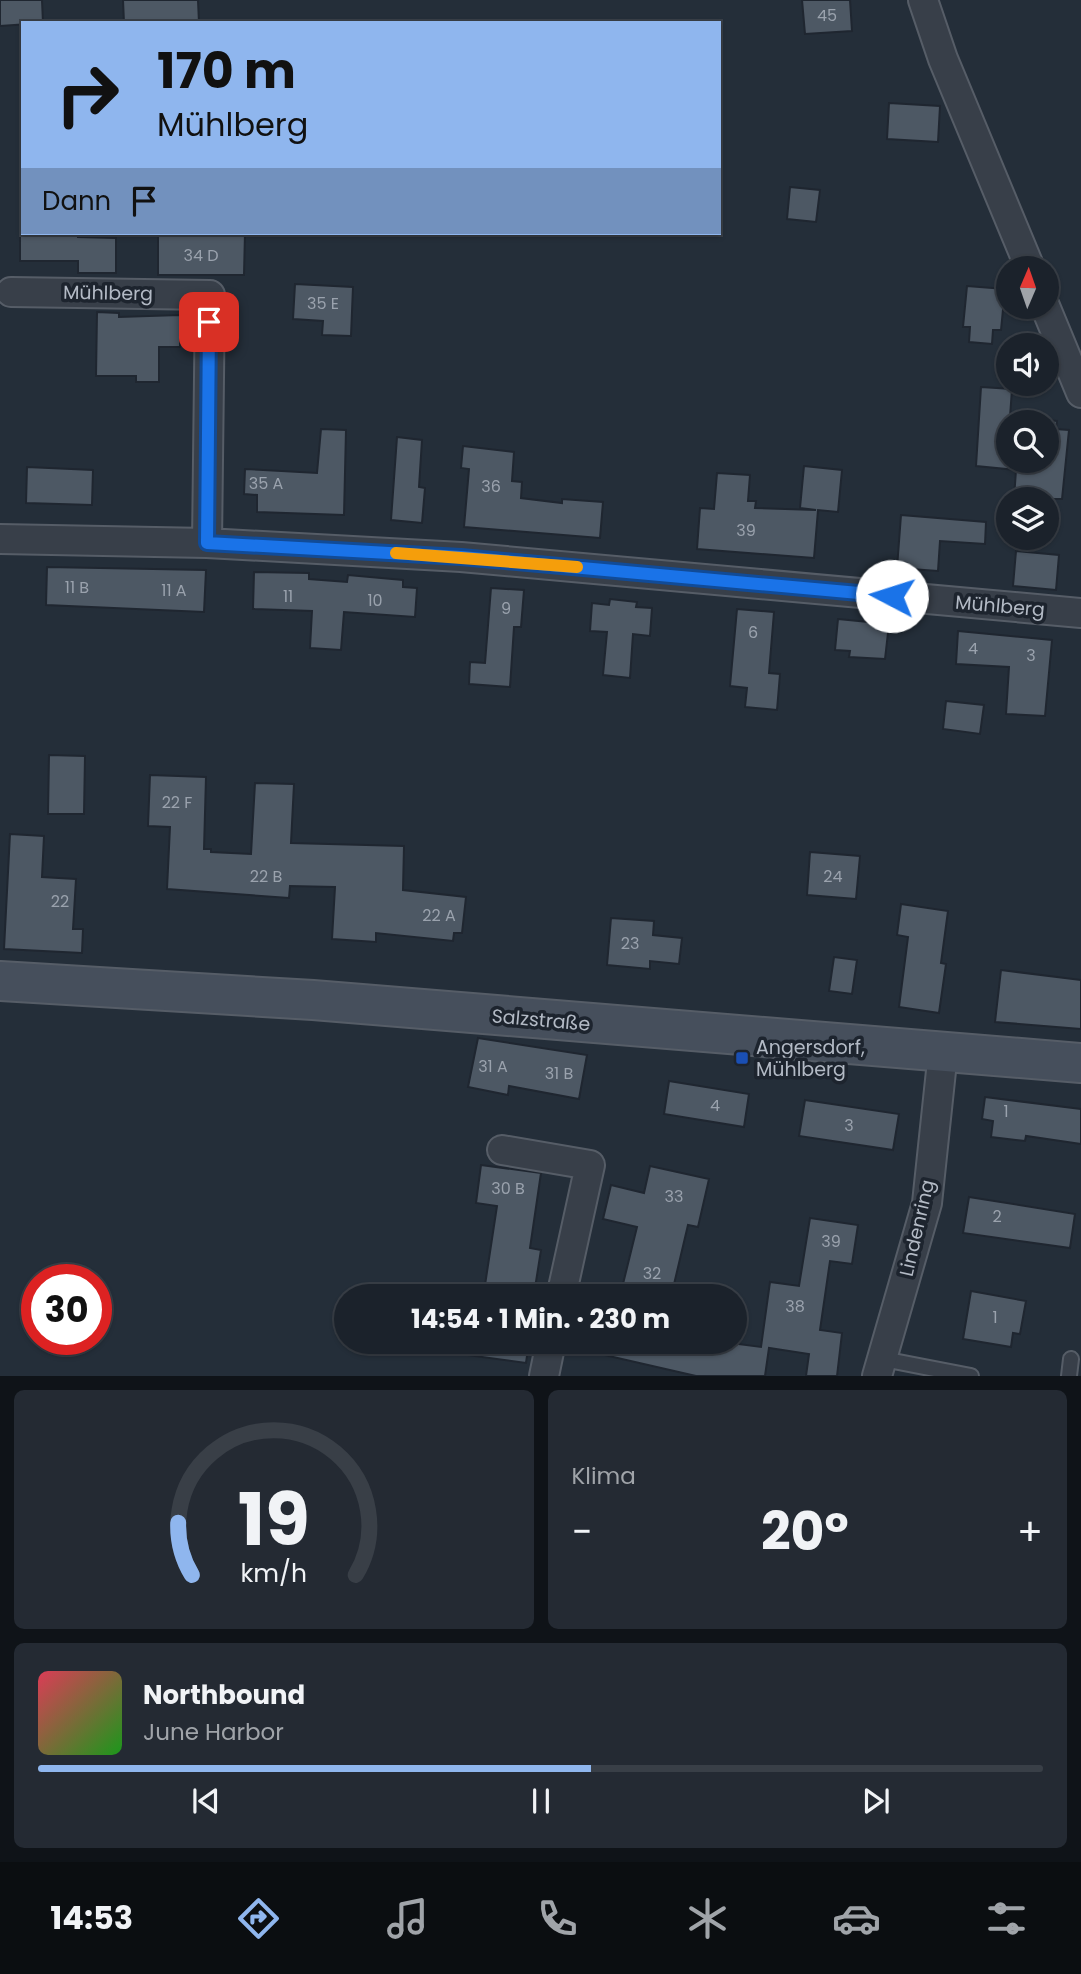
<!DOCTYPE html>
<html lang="de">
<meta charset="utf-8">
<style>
body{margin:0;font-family:Poppins,sans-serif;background:#242a33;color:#f1f3f6;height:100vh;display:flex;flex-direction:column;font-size:26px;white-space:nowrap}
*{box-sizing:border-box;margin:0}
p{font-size:23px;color:#a0a4a9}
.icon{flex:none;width:38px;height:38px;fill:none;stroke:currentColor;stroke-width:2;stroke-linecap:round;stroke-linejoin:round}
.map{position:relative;height:1376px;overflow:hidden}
.panel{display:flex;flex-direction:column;gap:14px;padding:14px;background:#0f1318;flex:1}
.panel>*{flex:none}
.banner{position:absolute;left:21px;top:21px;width:700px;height:214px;border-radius:0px;box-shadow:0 2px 5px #0004,0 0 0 2px #393f47;background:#8fb6ee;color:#111;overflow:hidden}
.needle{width:46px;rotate:2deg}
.controls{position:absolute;left:996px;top:256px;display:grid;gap:14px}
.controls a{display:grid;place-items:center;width:63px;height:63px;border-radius:50%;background:#1b222b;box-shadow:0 2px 5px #0004,0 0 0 2px #393f47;font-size:35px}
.speed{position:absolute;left:21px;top:1264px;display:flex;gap:14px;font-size:35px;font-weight:700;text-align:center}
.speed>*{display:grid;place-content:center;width:91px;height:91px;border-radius:50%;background:#1b222b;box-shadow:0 2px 5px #0004,0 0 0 2px #393f47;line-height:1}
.speed .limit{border:10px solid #d22;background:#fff;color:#111}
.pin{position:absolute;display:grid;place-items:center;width:60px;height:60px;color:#fff;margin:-30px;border-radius:14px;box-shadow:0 4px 10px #0006}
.me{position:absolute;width:77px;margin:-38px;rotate:275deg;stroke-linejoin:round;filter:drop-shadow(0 0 5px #0008)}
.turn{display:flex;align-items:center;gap:24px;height:147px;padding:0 21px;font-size:32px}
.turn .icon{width:91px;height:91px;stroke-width:2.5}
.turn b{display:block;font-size:49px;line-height:60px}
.then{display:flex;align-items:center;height:66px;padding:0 21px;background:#0003;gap:14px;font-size:26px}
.big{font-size:52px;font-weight:700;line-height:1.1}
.panel .card{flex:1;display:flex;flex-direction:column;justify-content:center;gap:10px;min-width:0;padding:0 24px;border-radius:10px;background:#242a33}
.panel .dial{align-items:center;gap:0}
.dial svg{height:182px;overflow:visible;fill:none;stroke:#393f47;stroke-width:7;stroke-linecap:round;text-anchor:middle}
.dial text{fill:#f1f3f6;stroke:none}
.song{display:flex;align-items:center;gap:21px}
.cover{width:84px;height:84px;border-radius:10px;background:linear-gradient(135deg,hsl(350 70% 55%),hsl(120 70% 35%))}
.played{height:7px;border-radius:4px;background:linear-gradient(90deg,#8fb6ee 55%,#393f47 55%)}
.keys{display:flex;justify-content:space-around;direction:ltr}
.heat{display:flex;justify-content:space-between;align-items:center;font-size:38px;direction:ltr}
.panel .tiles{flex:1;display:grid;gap:14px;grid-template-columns:1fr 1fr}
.card:last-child{grid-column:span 2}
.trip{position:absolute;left:334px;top:1284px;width:413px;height:70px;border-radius:35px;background:#1b222b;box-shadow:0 2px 5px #0004,0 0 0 2px #393f47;font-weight:700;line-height:70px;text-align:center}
.tab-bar{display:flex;height:112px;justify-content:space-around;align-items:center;background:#0b0e11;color:#a0a4a9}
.tab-bar .icon{width:49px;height:49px}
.tab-bar .on{color:#8fb6ee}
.tab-bar b{font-size:32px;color:#f1f3f6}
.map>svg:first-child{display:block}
</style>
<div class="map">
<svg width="1081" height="1376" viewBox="0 0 1081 1376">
<rect width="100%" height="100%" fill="#242e39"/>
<path fill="#4d5864" stroke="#1f2630" stroke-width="2" fill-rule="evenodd" d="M0 0H42L43 23 0 26Z
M123 0H198L199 23H124Z
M802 0H850L852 31 805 34Z
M889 103 940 106 938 142 887 139Z
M790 187 820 190 816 222 787 219Z
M20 233H78V237L116 238V273H78V261H20Z
M207 233H245L244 275H158V236H207Z
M295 284 353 287 351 336 322 335 323 321 293 319Z
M967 286 1005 289 1001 330H993L992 344 969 342 970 327H963Z
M97 312 119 313V317L180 315V347H159V382H136V376H96Z
M981 387 1012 389 1010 417 1057 421 1056 429 1069 430 1062 499H1014L1016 470 976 466ZM1008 422H1046V460H1008Z
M321 429 346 430 344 515 257 512V495L244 494 245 469 317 473Z
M397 437 422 440 419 487 425 488 422 523 391 520Z
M463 446 514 452 512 481 522 482 521 498 562 503V499L603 502 600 538 464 527 469 469 461 468Z
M804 466 842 470 838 512 818 510 814 558 697 549 700 508 714 509 717 473 750 475 748 501H756L755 508 816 510 800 508Z
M27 467 93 470 92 505 26 503Z
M901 515 986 522 985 544 940 541 938 571 897 568Z
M1016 551 1059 555 1056 590 1013 586Z
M47 567 206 570 204 612 46 605Z
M254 572 309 573V579L347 582 348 575 403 580V587L417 588 415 617 344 612 341 650 310 648 312 611 253 609Z
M491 588 524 590 521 627H514L510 687 469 684 470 662 485 663Z
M610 599 637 602 636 607 652 608 650 636 633 634 630 678 603 675 607 632 590 631 592 603 609 605Z
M737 609 774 612 769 673 780 674 777 710 745 707 747 688 730 686Z
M838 619 889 624 885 659 849 657 850 651 835 650Z
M958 631 1052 640 1045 716 1006 714 1009 667 956 664Z
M946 701 984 705 980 734 943 729Z
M49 755 85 756 84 814H48Z
M150 775 206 777 204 849H211V852L251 854 255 783 294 784 291 843 404 846 403 890 466 897 462 933H454L453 941 376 933V942L332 939 335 887 290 886 289 898 167 889 170 827 148 826Z
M10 834 44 836 42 877 76 879 73 929H83L82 953 4 949Z
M810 852 860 856 856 899 807 895Z
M901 904 948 911 941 963 946 964 939 1013 899 1007 908 937 897 935Z
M611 918 654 921 653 935 682 938 679 964 650 961V969L607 965Z
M834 957 857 960 852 994 829 991Z
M1001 970 1081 980V1029L995 1022Z
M478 1038 587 1055 579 1099 509 1086 508 1095 468 1087Z
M669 1081 749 1094 744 1127 664 1114Z
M985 1097 1081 1109V1144L1026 1136 1025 1141 991 1137 993 1121 982 1119Z
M805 1100 899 1114 893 1150 799 1136Z
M481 1165 541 1173 530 1248 541 1250 535 1288 514 1285 513 1290 485 1285 497 1206 476 1203Z
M650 1166 709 1179 698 1227 688 1225 671 1297 622 1288 637 1227 603 1219 611 1185 644 1193Z
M969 1197 1075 1214 1070 1248 963 1233Z
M810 1218 858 1225 852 1264 830 1261 820 1330 842 1333 837 1376H806L809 1354 769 1348 765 1376H696L587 1351 588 1342H723L761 1347 770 1282 799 1286Z
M971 1291 1026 1301 1020 1334 1013 1333 1011 1347 963 1339Z
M468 1342H529L526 1363 467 1355Z"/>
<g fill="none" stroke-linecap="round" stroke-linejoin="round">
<g stroke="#565d67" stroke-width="18">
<path id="lane" d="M883 1359 971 1376
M1069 1376 1071 1359"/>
</g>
<g stroke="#565d67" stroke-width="32">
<path id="street" d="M923 0 943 59 1030 268
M11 292 210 295 207 543
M1045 306 1081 393
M0 539 207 543 461 557 1081 613
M502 1150 590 1165 561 1297
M544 1376 551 1342
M877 1376 927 1203 943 1052"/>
</g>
<g stroke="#565d67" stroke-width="42">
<path id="secondary" d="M0 981 313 1000 1081 1063"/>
</g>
<use href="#lane" stroke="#383f49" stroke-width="14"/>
<use href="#street" stroke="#383f49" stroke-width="28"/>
<use href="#secondary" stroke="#464f5c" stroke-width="38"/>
</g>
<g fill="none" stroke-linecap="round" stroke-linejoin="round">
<g stroke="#114b97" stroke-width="18">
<path id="route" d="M209 322 207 543 461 557 892 596"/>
</g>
<use href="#route" stroke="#1a73e8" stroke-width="12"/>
<path stroke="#f59e0b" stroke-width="12" d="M396 553 577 567"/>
</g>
<rect fill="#1a4fb4" stroke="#1d242e" stroke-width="2.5" x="735" y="1051" width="14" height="14" rx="3.5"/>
<g text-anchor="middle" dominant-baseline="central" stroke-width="7" stroke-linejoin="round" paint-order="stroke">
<g font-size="16" fill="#9aa2ad">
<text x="827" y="15">45</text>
<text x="201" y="255">34 D</text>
<text x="323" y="303">35 E</text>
<text x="266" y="483">35 A</text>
<text x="491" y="486">36</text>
<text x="746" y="530">39</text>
<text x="77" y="587">11 B</text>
<text x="174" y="590">11 A</text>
<text x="288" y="596">11</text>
<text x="375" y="600">10</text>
<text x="506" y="608">9</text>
<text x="753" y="632">6</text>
<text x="973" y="648">4</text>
<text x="1031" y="655">3</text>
<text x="177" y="802">22 F</text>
<text x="266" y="876">22 B</text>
<text x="833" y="876">24</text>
<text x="60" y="901">22</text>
<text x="439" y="915">22 A</text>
<text x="630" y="943">23</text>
<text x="493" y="1066">31 A</text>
<text x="559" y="1073">31 B</text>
<text x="715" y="1105">4</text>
<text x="1006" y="1111">1</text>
<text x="849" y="1125">3</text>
<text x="508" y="1188">30 B</text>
<text x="674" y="1196">33</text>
<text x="997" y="1216">2</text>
<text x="831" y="1241">39</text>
<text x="652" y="1273">32</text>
<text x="795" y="1306">38</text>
<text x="995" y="1317">1</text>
</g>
<g font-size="19" fill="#b3bac5" stroke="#1d242e">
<text transform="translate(108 293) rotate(1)">Mühlberg</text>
<text transform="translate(1000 606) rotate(5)">Mühlberg</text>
<text transform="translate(541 1020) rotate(5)">Salzstraße</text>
<text transform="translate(917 1228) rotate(-77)">Lindenring</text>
</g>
<g font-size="19" fill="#b3bac5" stroke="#1d242e" text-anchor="start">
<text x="756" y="1047">Angersdorf,<tspan x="756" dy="22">Mühlberg</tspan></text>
</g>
</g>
</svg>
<div class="controls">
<a><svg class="needle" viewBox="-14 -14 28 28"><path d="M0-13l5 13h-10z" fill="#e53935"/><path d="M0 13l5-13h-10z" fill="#a0a4a9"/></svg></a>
<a><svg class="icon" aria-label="sound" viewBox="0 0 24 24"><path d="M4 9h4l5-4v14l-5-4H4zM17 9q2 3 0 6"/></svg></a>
<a><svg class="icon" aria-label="search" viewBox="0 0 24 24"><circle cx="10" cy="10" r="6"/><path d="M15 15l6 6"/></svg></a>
<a><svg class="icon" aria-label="layers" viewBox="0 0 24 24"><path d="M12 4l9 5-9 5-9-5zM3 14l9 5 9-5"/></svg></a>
</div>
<div class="speed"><div class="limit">30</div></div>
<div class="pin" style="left:209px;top:322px;background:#d93025"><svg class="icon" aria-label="arrive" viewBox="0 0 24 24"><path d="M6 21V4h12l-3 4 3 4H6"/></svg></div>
<svg class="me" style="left:892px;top:596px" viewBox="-20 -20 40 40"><circle r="19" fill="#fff"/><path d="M0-13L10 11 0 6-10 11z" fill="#1a73e8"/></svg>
<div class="trip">14:54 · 1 Min. · 230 m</div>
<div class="banner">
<div class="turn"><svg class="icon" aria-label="right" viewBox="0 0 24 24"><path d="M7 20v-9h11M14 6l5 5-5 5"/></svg><div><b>170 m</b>Mühlberg</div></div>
<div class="then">Dann<svg class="icon" aria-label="arrive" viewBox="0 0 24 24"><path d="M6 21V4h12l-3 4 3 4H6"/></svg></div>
</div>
</div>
<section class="panel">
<div class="tiles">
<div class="card dial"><svg viewBox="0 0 100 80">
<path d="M14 69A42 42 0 1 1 86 69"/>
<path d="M14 69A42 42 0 0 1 8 46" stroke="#8fb6ee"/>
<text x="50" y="56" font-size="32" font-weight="700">19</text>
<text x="50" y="72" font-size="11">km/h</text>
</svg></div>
<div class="card"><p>Klima</p>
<div class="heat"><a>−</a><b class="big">20°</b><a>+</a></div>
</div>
<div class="card">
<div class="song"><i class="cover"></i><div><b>Northbound</b><p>June Harbor</p></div></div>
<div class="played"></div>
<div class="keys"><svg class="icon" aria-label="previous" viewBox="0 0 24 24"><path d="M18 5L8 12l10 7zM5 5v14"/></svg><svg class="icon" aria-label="pause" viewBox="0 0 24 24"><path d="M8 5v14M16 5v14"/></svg><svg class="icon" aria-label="next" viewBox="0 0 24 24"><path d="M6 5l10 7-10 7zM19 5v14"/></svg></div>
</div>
</div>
</section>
<nav class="tab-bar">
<b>14:53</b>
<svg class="icon on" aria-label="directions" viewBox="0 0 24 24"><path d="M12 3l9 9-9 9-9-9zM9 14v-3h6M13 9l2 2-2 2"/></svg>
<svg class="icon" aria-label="music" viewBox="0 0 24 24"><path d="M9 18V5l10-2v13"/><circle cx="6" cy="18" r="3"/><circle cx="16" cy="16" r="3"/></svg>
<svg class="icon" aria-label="phone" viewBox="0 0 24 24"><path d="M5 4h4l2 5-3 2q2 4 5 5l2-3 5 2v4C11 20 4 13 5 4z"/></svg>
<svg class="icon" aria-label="climate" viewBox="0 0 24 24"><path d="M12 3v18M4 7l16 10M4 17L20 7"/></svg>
<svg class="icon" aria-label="car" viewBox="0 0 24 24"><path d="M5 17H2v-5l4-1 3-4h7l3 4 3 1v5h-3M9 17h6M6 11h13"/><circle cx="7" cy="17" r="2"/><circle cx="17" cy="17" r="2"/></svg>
<svg class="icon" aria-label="filters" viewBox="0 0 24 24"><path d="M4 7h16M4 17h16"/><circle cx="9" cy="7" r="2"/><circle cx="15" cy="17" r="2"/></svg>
</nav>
